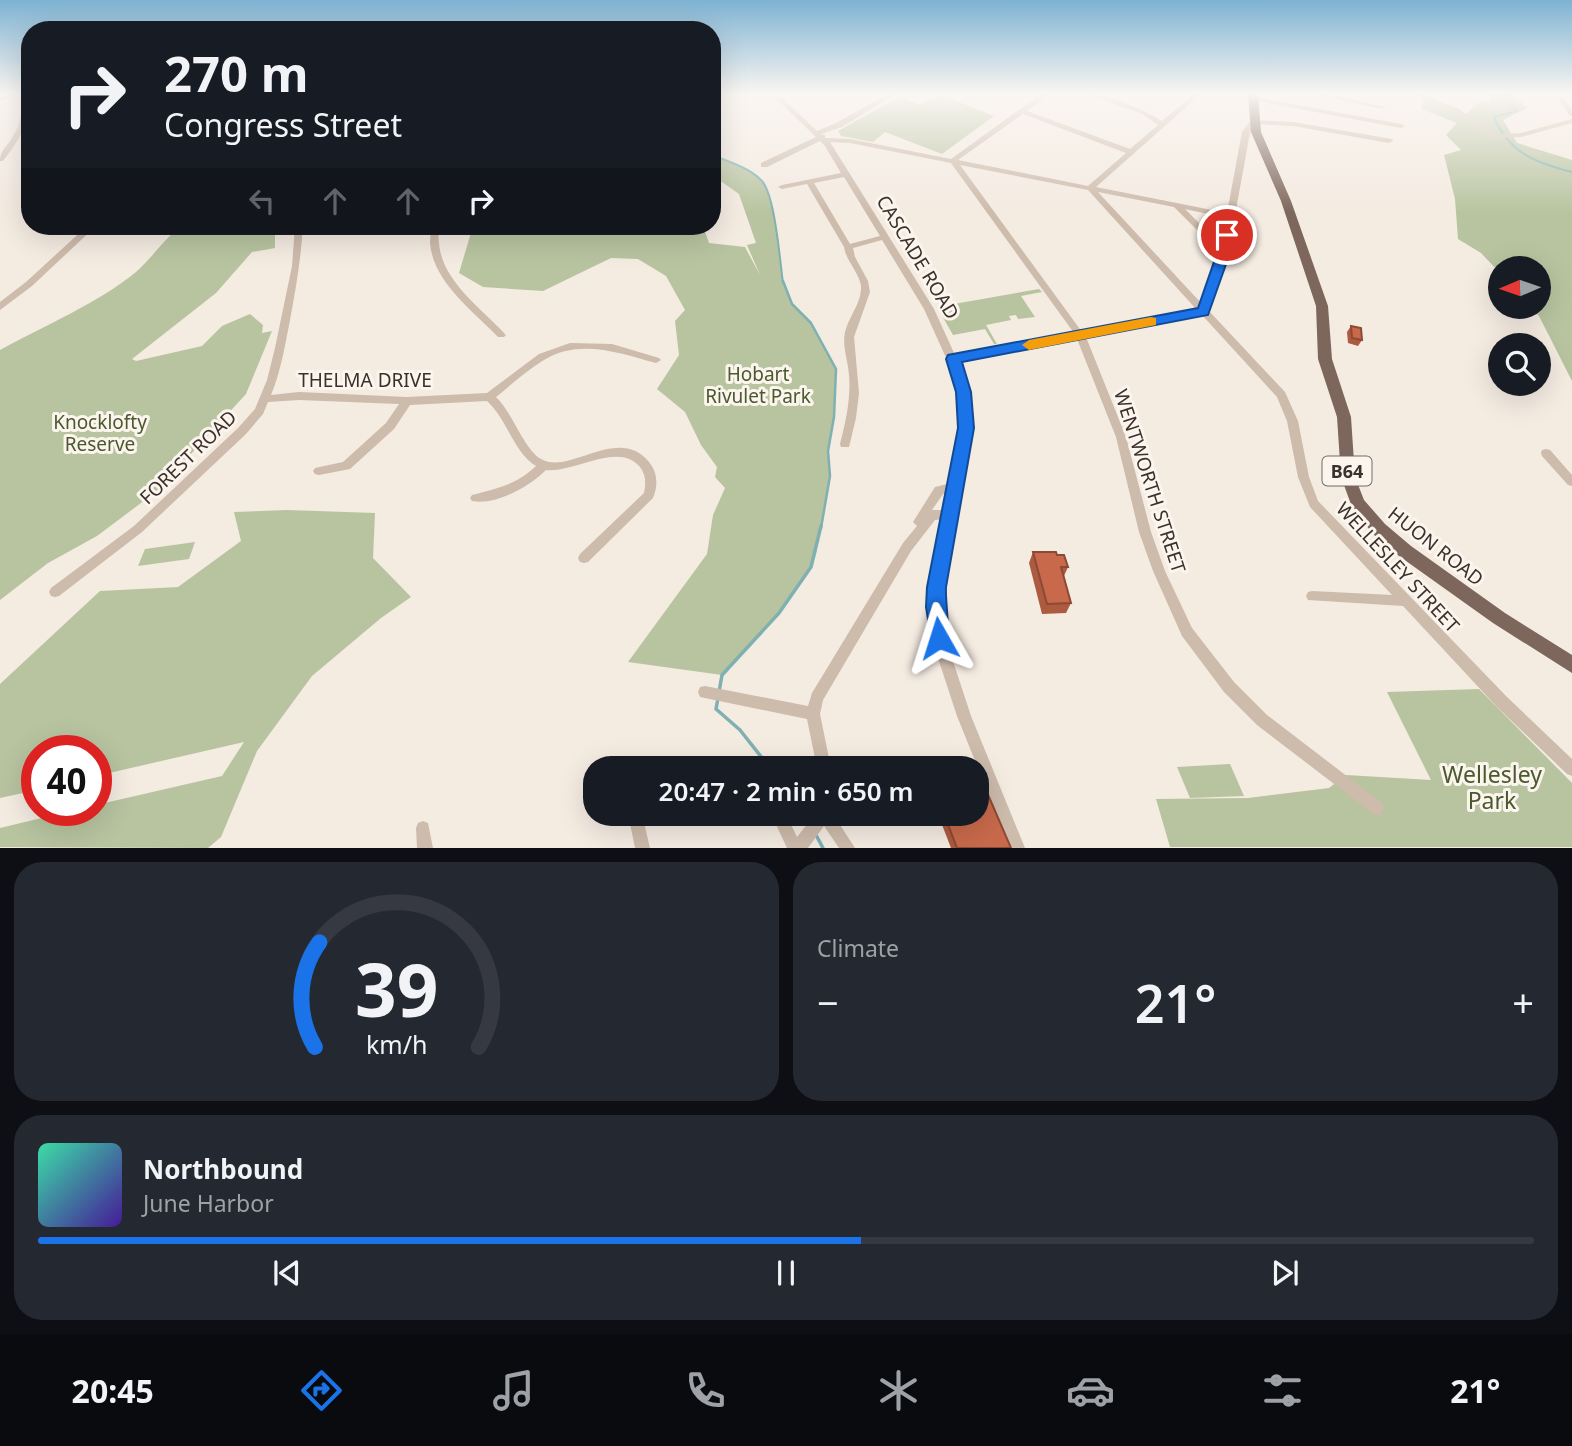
<!DOCTYPE html>
<meta charset="utf-8">
<style>
body{margin:0;font-family:"Noto Sans",sans-serif;background:#242831;color:#f1f3f6;height:100vh;display:flex;flex-direction:column;font-size:26px;white-space:nowrap}
*{box-sizing:border-box;margin:0}
p{font-size:23px;color:#9ea1a6}
.icon{flex:none;width:38px;height:38px;fill:none;stroke:currentColor;stroke-width:2;stroke-linecap:round;stroke-linejoin:round}
.map{position:relative;height:848px;overflow:hidden}
.side{display:flex;flex-direction:column;gap:14px;padding:14px;background:#0d0f14;flex:1}
.side>*{flex:none}
.hud{position:absolute;left:21px;top:21px;width:700px;height:214px;border-radius:28px;box-shadow:0 7px 28px #0002;background:#171b24;color:#f1f3f6;overflow:hidden}
.needle{width:46px;rotate:268deg}
.controls{position:absolute;left:1488px;top:256px;display:grid;gap:14px}
.controls a{display:grid;place-items:center;width:63px;height:63px;border-radius:50%;background:#171b24;box-shadow:0 7px 28px #0002;font-size:35px}
.speed{position:absolute;left:21px;top:735px;display:flex;gap:14px;font-size:35px;font-weight:700;text-align:center}
.speed>*{display:grid;place-content:center;width:91px;height:91px;border-radius:50%;background:#171b24;box-shadow:0 7px 28px #0002;line-height:1}
.speed .limit{border:10px solid #d22;background:#fff;color:#111}
.pin{position:absolute;display:grid;place-items:center;width:60px;height:60px;color:#fff;margin:-30px;border:4px solid #fff;border-radius:50%;box-shadow:0 2px 7px #0007}
.me{position:absolute;width:77px;margin:-38px;rotate:354deg;stroke-linejoin:round;filter:drop-shadow(0 0 5px #0008)}
.turn{display:flex;align-items:center;gap:24px;height:147px;padding:0 28px;font-size:32px}
.turn .icon{width:91px;height:91px;stroke-width:2.5}
.turn b{display:block;font-size:49px;line-height:60px}
.lanes{display:flex;align-items:center;height:66px;padding:0 28px;background:#0003;justify-content:center;gap:35px;direction:ltr}
.lanes .off{opacity:.35}
.big{font-size:52px;font-weight:600;line-height:1.1}
.side .tile{flex:1;display:flex;flex-direction:column;justify-content:center;gap:10px;min-width:0;padding:0 24px;border-radius:28px;background:#242831}
.side .dial{align-items:center;gap:0}
.dial svg{height:182px;overflow:visible;fill:none;stroke:#363941;stroke-width:7;stroke-linecap:round;text-anchor:middle}
.dial text{fill:#f1f3f6;stroke:none}
.song{display:flex;align-items:center;gap:21px}
.cover{width:84px;height:84px;border-radius:10px;background:linear-gradient(135deg,hsl(160 70% 55%),hsl(260 70% 35%))}
.played{height:7px;border-radius:4px;background:linear-gradient(90deg,#1a73e8 55%,#363941 55%)}
.keys{display:flex;justify-content:space-around;direction:ltr}
.heat{display:flex;justify-content:space-between;align-items:center;font-size:38px;direction:ltr}
.side .tiles{flex:1;display:grid;gap:14px;grid-template-columns:1fr 1fr}
.tile:last-child{grid-column:span 2}
.trip{position:absolute;left:583px;top:756px;width:406px;height:70px;border-radius:28px;background:#171b24;box-shadow:0 7px 28px #0002;font-weight:600;line-height:70px;text-align:center}
.menu{display:flex;height:112px;justify-content:space-around;align-items:center;background:#090b0e;color:#9ea1a6}
.menu .icon{width:49px;height:49px}
.menu .active{color:#1a73e8}
.menu b{font-size:32px;color:#f1f3f6}
.map>svg:first-child{display:block}
</style>
<div class="map">
<svg width="1572" height="848" viewBox="0 0 1572 848">
<rect width="100%" height="100%" fill="#f4ebe1"/>
<path fill="#b8c4a0" d="M939 94 994 116 942 154 885 132 873 142 841 136 838 131 899 97 920 105Z
M1489 94H1516L1514 96 1527 108 1503 120 1517 143 1572 160V381L1539 316 1530 306H1538V268H1500V273L1481 253 1458 239 1455 199 1444 155 1461 150 1446 135 1457 123 1422 109 1423 97 1464 115 1480 102 1491 100Z
M712 155 746 169 764 182 774 215 783 283 792 304 811 323 836 369 834 417 828 451 830 476 816 554 811 567 779 613 722 675 628 662 707 554 713 515 725 488 715 477 717 467 701 445 685 412 657 389 679 355 675 321 685 310 666 276 638 259 611 258 543 291 483 287 459 273 473 226H703L709 243 745 247 760 275 747 245 756 243 739 194 712 175Z
M181 226H275V248L252 252 216 293 132 359 136 361 202 346 222 326 250 314 263 325 262 333 272 331 246 394 157 491 97 536 48 563 0 600V350C44 326 98 303 136 272 152 258 164 239 181 226Z
M1039 289 1042 292 1021 296 1035 317 1018 319 1016 315 1009 316 1011 320 986 325 997 344H994L985 329 953 335 937 307Z
M287 510 375 513 373 558 411 597 381 618 312 676 257 751 221 837 208 848 0 847V828L75 810H96V805L222 776 244 742 96 776V751H37V790L0 798V684L100 591 178 587 241 541 234 512Z
M195 542 189 559 138 566 145 549Z
M1479 689 1572 783V847H1170L1156 799 1248 798 1329 788 1346 775 1431 780 1387 692Z
M1230 764 1244 796 1190 798 1177 767Z"/>
<g fill="none" stroke-linecap="round" stroke-linejoin="round">
<path stroke="#7fb0b2" stroke-width="2" d="M1505 94 1506 100 1517 111 1494 117C1509 153 1536 163 1572 172
M712 155C729 162 748 167 761 180 775 193 780 262 783 283"/>
<path stroke="#7fb0b2" stroke-width="2.5" d="M783 281 792 304 811 323 836 369 834 417 828 451 830 476 821 528"/>
<path stroke="#7fb0b2" stroke-width="3.5" d="M719 692 722 675 779 613 811 567 821 526
M718 698 716 709 740 730 770 768
M802 814 808 824
M816 835 823 848"/>
<path fill="#cdbbac" fill-rule="evenodd" d="M11 94H26C34 120 18 141 3 161H0C0 152 5 148 10 141 19 127 25 112 20 96L0 101V97Z
M771 94H778L817 131 836 123 888 94H896L842 127 821 134 825 135V138L850 139 951 159 1041 94H1049L1027 111 1130 149 1158 125 1142 114 1086 94C1109 94 1142 109 1162 121L1194 94H1201L1096 187 1227 213 1242 132 1251 120 1293 122 1392 139 1393 141 1389 143 1293 126 1257 124 1250 133 1228 253 1209 311 1285 392 1298 421 1309 477 1318 501 1507 697 1572 759V776L1567 774 1497 707 1403 606 1308 600 1306 596 1308 592 1312 591 1392 595 1310 507 1298 477 1287 421 1277 397 1202 315 1086 337 1126 437 1151 532 1165 571 1192 628 1234 682 1267 715 1382 803 1384 808 1382 813 1377 815 1372 813 1257 725 1224 692 1182 636 1153 571 1139 532 1116 437 1077 339 958 362 966 380 971 403 970 441 946 568 941 617 949 649 971 716 1025 848H1010L957 716 935 649 929 617 934 568 944 519 935 520 911 551 823 700 820 714 831 768H817L807 719 700 697 698 692 700 687 705 686 808 706 812 693 903 543 917 526 913 522 935 487 951 483 960 441 961 403 956 380 924 309 882 240 853 248 855 257 868 281 870 292 854 337 859 393 856 418 849 447H841L840 444C846 421 851 398 849 375 848 361 842 346 845 332 849 316 862 303 861 286 859 272 846 261 844 247L807 184 782 189 778 187 782 185 841 173 825 146 820 141 767 167H761V163L816 137ZM1023 114 1126 153 1088 186 958 160ZM830 142 850 143 951 163 1074 333 955 355 934 309ZM960 165 1088 190 1197 310 1082 332ZM844 177 880 236 850 244 814 183ZM1098 192 1174 207 1220 253 1202 304ZM1185 209 1226 218 1221 245ZM949 492 946 510H932L943 494Z
M1313 94H1327L1385 107 1382 109Z
M1412 94H1421L1459 109 1495 134 1521 133 1572 119V123L1521 137 1493 138 1455 111Z
M1555 94H1561L1572 110V117L1570 116Z
M1254 97 1401 124 1405 126 1401 128 1252 100 1251 99Z
M87 226H96L32 286 0 310V302L26 282Z
M295 226H303C301 258 296 288 290 320 285 345 281 371 271 395L299 392 407 397 487 393 539 354 570 343 612 344 659 358 661 360 656 363C620 353 579 338 544 360 527 370 511 385 496 397 513 413 523 448 541 459 569 476 618 424 649 462 658 473 658 486 653 498L588 562 584 563 580 562 578 558 580 554 644 493C646 483 646 475 640 467 619 441 575 473 546 470 530 486 496 506 472 501L470 498 472 495C498 488 516 485 536 466 514 453 507 419 487 401L410 405 394 429 350 469 319 475 315 474 313 471 315 468 343 462 386 423 399 404 299 400 268 402 263 414 246 434 142 532 59 596 55 597 51 596 49 592 51 588 134 526 238 428 255 409 267 380 275 348 292 266Z
M431 226H439C439 231 438 238 439 243 442 281 480 307 504 333L506 335 504 337H498C473 311 433 282 430 243 430 237 431 231 431 226Z
M1546 449 1550 450 1572 475V486L1568 485 1542 456 1541 453 1542 450Z
M750 759 760 763 762 768H735L737 763Z
M628 814H642L650 848H635Z
M771 814H786L797 837 815 814H833L855 848H839L824 826 808 848H787Z
M423 821 428 823 433 848H417L416 828 418 823Z"/>
<path fill="#7d675c" fill-rule="evenodd" d="M1248 94H1258L1261 132 1291 201 1328 306 1332 359 1351 417 1355 477 1364 500 1385 524 1411 546 1505 613 1572 655V673L1493 623 1399 556 1373 534 1352 507 1341 477 1337 417 1318 359 1316 306 1281 201 1251 132Z"/>
</g>
<path fill="#ac5a40" d="M1351 326 1362 340 1358 346 1348 343 1347 332Z
M1033 552 1057 555 1068 567 1064 576 1071 603 1066 613 1042 614 1029 563Z
M925 814H976L1011 848H951L939 817 928 820Z"/>
<path fill="#8c4a34" d="M930 814H940L939 817 928 820Z"/>
<path fill="#c8694b" stroke="#8c4a34" stroke-width="2" d="M1351 326 1361 328 1362 340 1352 338Z
M1033 552H1056L1057 555H1064L1068 567H1061L1071 603 1047 604Z
M754 766 755 768H741Z
M976 769H977L1011 848H957L944 814H976Z"/>
<linearGradient id="sky" x2="0" y2="1"><stop stop-color="#7eb2d2"/><stop offset="0.44" stop-color="#faf6f2"/><stop offset="1" stop-color="#faf6f2" stop-opacity="0"/></linearGradient>
<rect width="1572" height="213" fill="url(#sky)"/>
<path fill="#1a73e8" stroke="#114b97" stroke-width="2" d="M1227 231 1233 235 1230 253 1208 315 962 362 971 392 974 428 946 587C945 603 951 632 946 645L939 647 932 645 926 607 927 587 958 428 956 392 946 359 948 355 1198 308 1217 253 1221 235Z"/>
<path fill="#f59e0b" d="M1151 317 1156 318V325L1029 350 1022 345 1029 340Z"/>
<g text-anchor="middle" dominant-baseline="central" stroke-width="6" stroke-linejoin="round" paint-order="stroke">
<rect fill="#fbf5ee" stroke="#756b66" stroke-width="2" x="1322.5" y="456.5" width="49" height="29" rx="5"/>
<g font-size="18" font-weight="bold" fill="#3b302b">
<text x="1347" y="471">B64</text>
</g>
<g font-size="19" fill="#3b302b" stroke="#fbf5ee">
<text transform="translate(918 257) rotate(59)">CASCADE ROAD</text>
<text x="365" y="380">THELMA DRIVE</text>
<text transform="translate(188 457) rotate(-44)">FOREST ROAD</text>
<text transform="translate(1150 481) rotate(72)">WENTWORTH STREET</text>
<text transform="translate(1436 546) rotate(38)">HUON ROAD</text>
<text transform="translate(1398 567) rotate(47)">WELLESLEY STREET</text>
</g>
<g font-size="19" fill="#4a5a2e" stroke="#fbf5ee">
<text x="758" y="374">Hobart<tspan x="758" dy="22">Rivulet Park</tspan></text>
<text x="100" y="422">Knocklofty<tspan x="100" dy="22">Reserve</tspan></text>
</g>
<g font-size="23" fill="#4a5a2e" stroke="#fbf5ee">
<text x="1492" y="774">Wellesley<tspan x="1492" dy="26">Park</tspan></text>
</g>
</g>
</svg>
<div class="controls">
<a><svg class="needle" viewBox="-14 -14 28 28"><path d="M0-13l5 13h-10z" fill="#e53935"/><path d="M0 13l5-13h-10z" fill="#9ea1a6"/></svg></a>
<a><svg class="icon" aria-label="search" viewBox="0 0 24 24"><circle cx="10" cy="10" r="6"/><path d="M15 15l6 6"/></svg></a>
</div>
<div class="speed"><div class="limit">40</div></div>
<div class="pin" style="left:1227px;top:235px;background:#d93025"><svg class="icon" aria-label="arrive" viewBox="0 0 24 24"><path d="M6 21V4h12l-3 4 3 4H6"/></svg></div>
<svg class="me" style="left:939px;top:638px" viewBox="-20 -20 40 40"><path d="M0-17L14 15 0 8-14 15z" fill="#1a73e8" stroke="#fff" stroke-width="4"/></svg>
<div class="trip">20:47 · 2 min · 650 m</div>
<div class="hud">
<div class="turn"><svg class="icon" aria-label="right" viewBox="0 0 24 24"><path d="M7 20v-9h11M14 6l5 5-5 5"/></svg><div><b>270 m</b>Congress Street</div></div>
<div class="lanes"><svg class="icon off" aria-label="left" viewBox="0 0 24 24"><path d="M17 20v-9H6M10 6l-5 5 5 5"/></svg><svg class="icon off" aria-label="ahead" viewBox="0 0 24 24"><path d="M12 20V5M6 11l6-6 6 6"/></svg><svg class="icon off" aria-label="ahead" viewBox="0 0 24 24"><path d="M12 20V5M6 11l6-6 6 6"/></svg><svg class="icon" aria-label="right" viewBox="0 0 24 24"><path d="M7 20v-9h11M14 6l5 5-5 5"/></svg></div>
</div>
</div>
<section class="side">
<div class="tiles">
<div class="tile dial"><svg viewBox="0 0 100 80">
<path d="M14 69A42 42 0 1 1 86 69"/>
<path d="M14 69A42 42 0 0 1 16 23" stroke="#1a73e8"/>
<text x="50" y="56" font-size="32" font-weight="700">39</text>
<text x="50" y="72" font-size="11">km/h</text>
</svg></div>
<div class="tile"><p>Climate</p>
<div class="heat"><a>−</a><b class="big">21°</b><a>+</a></div>
</div>
<div class="tile">
<div class="song"><i class="cover"></i><div><b>Northbound</b><p>June Harbor</p></div></div>
<div class="played"></div>
<div class="keys"><svg class="icon" aria-label="previous" viewBox="0 0 24 24"><path d="M18 5L8 12l10 7zM5 5v14"/></svg><svg class="icon" aria-label="pause" viewBox="0 0 24 24"><path d="M8 5v14M16 5v14"/></svg><svg class="icon" aria-label="next" viewBox="0 0 24 24"><path d="M6 5l10 7-10 7zM19 5v14"/></svg></div>
</div>
</div>
</section>
<nav class="menu">
<b>20:45</b>
<svg class="icon active" aria-label="directions" viewBox="0 0 24 24"><path d="M12 3l9 9-9 9-9-9zM9 14v-3h6M13 9l2 2-2 2"/></svg>
<svg class="icon" aria-label="music" viewBox="0 0 24 24"><path d="M9 18V5l10-2v13"/><circle cx="6" cy="18" r="3"/><circle cx="16" cy="16" r="3"/></svg>
<svg class="icon" aria-label="phone" viewBox="0 0 24 24"><path d="M5 4h4l2 5-3 2q2 4 5 5l2-3 5 2v4C11 20 4 13 5 4z"/></svg>
<svg class="icon" aria-label="climate" viewBox="0 0 24 24"><path d="M12 3v18M4 7l16 10M4 17L20 7"/></svg>
<svg class="icon" aria-label="car" viewBox="0 0 24 24"><path d="M5 17H2v-5l4-1 3-4h7l3 4 3 1v5h-3M9 17h6M6 11h13"/><circle cx="7" cy="17" r="2"/><circle cx="17" cy="17" r="2"/></svg>
<svg class="icon" aria-label="filters" viewBox="0 0 24 24"><path d="M4 7h16M4 17h16"/><circle cx="9" cy="7" r="2"/><circle cx="15" cy="17" r="2"/></svg>
<b>21°</b>
</nav>
